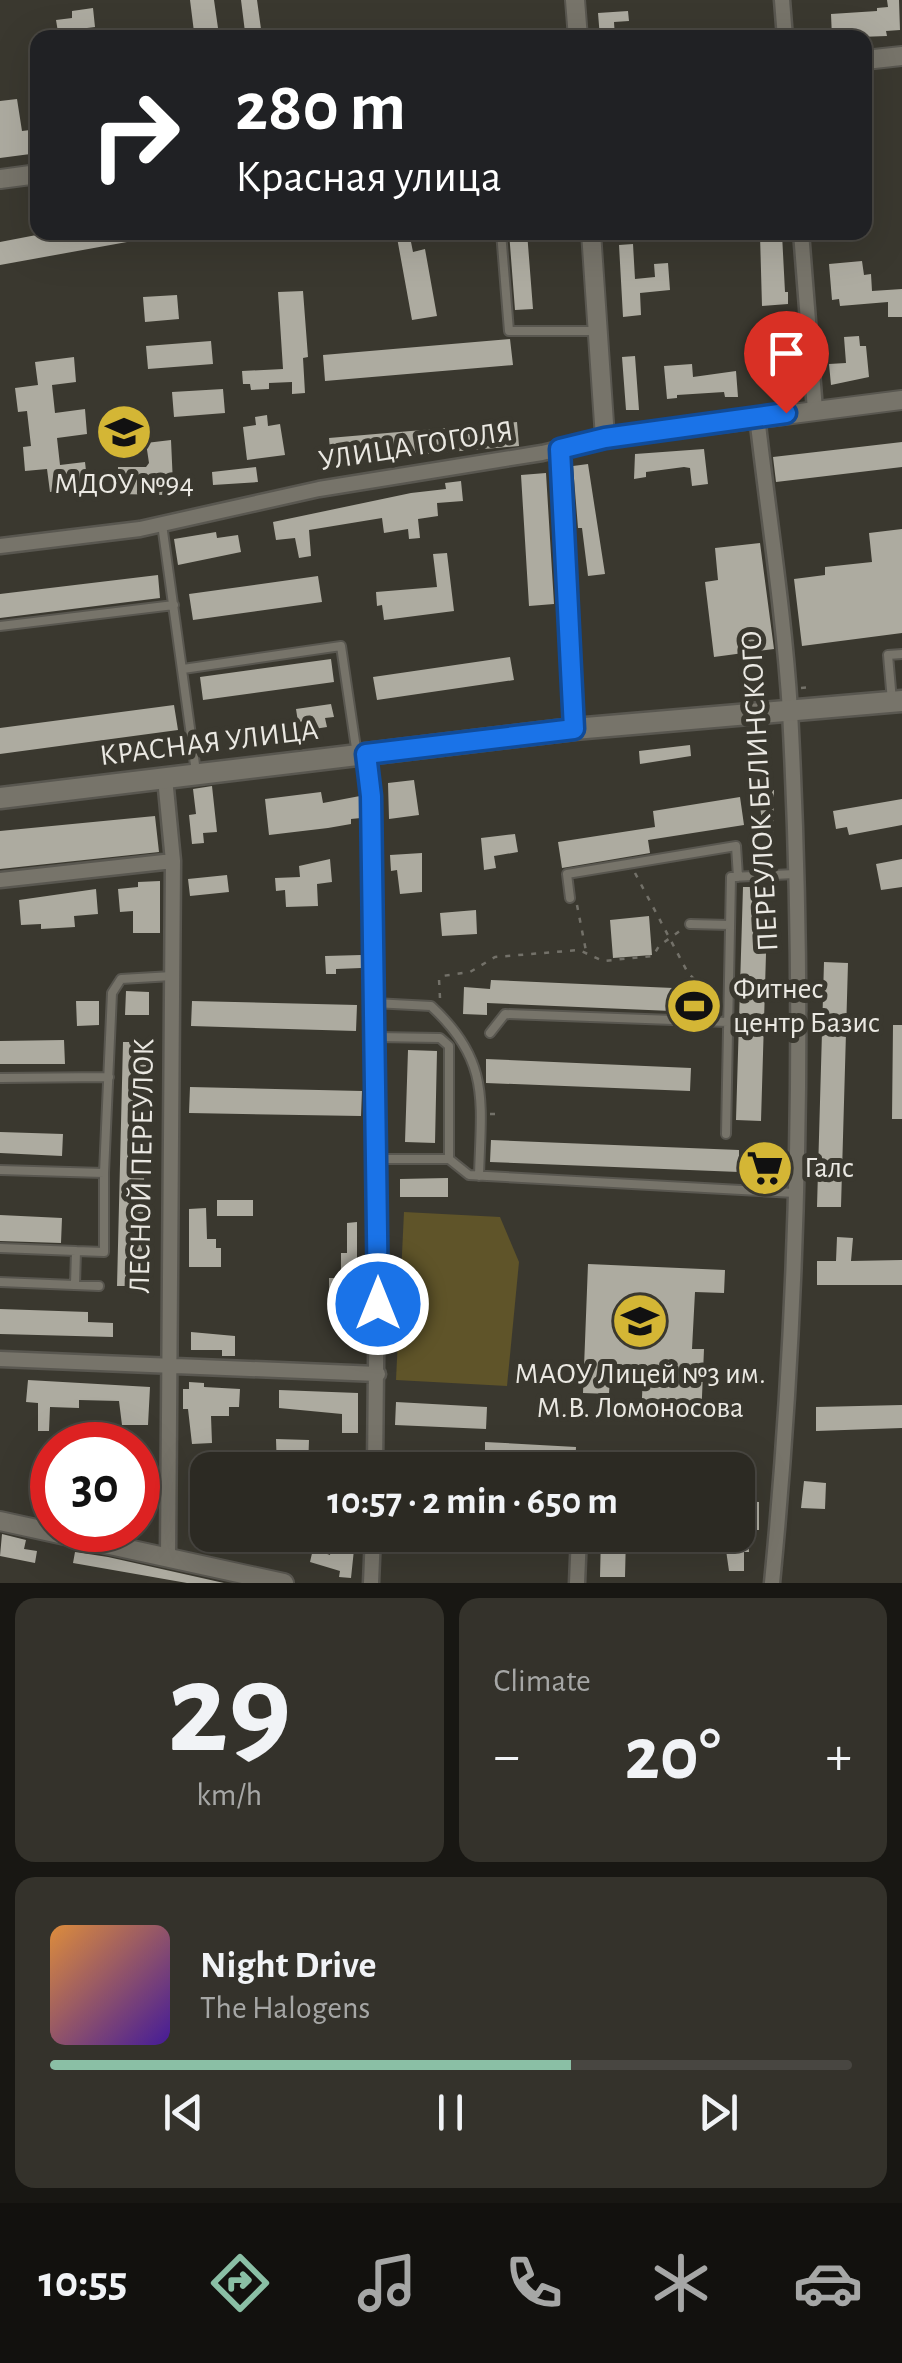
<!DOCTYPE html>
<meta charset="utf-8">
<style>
body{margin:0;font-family:"Alegreya Sans",sans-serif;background:#34322b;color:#f1f3f6;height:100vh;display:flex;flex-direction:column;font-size:38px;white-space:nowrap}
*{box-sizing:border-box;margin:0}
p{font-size:32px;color:#a6a7a6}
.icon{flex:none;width:55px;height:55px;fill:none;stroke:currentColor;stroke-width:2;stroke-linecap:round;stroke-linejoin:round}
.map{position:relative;height:1583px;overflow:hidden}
.details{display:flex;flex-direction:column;gap:15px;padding:15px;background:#181713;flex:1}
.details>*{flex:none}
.banner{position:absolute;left:30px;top:30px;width:842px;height:210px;border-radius:20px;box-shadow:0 10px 40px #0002,0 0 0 2px #484641;background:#202124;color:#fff;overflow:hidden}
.speed{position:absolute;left:30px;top:1422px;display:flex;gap:20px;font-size:50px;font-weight:700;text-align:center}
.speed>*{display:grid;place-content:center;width:130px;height:130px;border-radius:50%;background:#2c2a23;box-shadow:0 10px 40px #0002,0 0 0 2px #484641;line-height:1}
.speed .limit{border:15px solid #d22;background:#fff;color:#111}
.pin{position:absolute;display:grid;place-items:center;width:85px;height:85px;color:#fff;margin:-102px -42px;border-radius:50% 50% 50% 0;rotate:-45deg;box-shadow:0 0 10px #0007}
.pin .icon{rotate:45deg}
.me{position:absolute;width:110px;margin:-55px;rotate:0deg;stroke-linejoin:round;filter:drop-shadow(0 0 8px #0008)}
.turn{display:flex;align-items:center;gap:35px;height:210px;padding:0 40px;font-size:45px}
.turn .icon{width:130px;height:130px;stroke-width:2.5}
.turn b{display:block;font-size:70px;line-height:85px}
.big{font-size:75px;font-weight:700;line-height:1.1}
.details .tile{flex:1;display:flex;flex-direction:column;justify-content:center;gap:15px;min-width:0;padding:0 35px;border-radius:20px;background:#34322b}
.details .dial{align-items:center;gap:0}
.dial b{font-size:130px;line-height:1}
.song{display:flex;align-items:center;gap:30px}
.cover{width:120px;height:120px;border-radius:15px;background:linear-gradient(135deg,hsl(30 70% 55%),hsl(260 70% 35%))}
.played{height:10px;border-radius:5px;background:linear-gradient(90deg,#8abfa5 65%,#484641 65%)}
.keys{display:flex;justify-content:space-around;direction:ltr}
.heat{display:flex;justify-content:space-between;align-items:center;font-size:55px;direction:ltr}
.details .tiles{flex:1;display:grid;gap:15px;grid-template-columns:1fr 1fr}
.tile:last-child{grid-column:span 2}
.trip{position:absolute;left:190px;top:1452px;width:565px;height:100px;border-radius:20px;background:#2c2a23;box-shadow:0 10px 40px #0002,0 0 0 2px #484641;font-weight:700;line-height:100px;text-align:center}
.menu{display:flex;height:160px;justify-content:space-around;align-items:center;background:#12110e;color:#a6a7a6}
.menu .icon{width:70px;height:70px}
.menu .on{color:#8abfa5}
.menu b{font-size:45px;color:#f1f3f6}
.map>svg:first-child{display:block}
</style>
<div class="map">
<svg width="902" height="1583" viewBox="0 0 902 1583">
<rect width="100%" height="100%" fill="#3a382f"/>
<path fill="#5f5429" d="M404 1212 500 1217 519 1262 507 1386 396 1380Z"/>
<path fill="#adaba0" d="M190 0H214L218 28 194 32Z
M241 0H257L261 29 245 32Z
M887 0H899L900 30 886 31 887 36 832 38 831 14 877 11V8L888 7Z
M93 8 95 27 71 30 72 38H59L56 20 72 18V11Z
M628 11 629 21 614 22 615 38H600L598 13Z
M17 99 22 131 38 129V153L0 158V101Z
M52 232H125L127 242 0 265V242Z
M396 232H409L413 252 425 249 437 316 412 320Z
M509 232H527L533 309 515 310Z
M782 234 785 292H788V304L762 306 760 235Z
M633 244 635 279 655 277 654 264 668 263 670 290 640 293 641 315 623 317 619 245Z
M862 261 864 275 871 274 872 291 902 289V317H888V302L840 306 839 299 832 300 829 264Z
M303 291 308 357 303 358 305 393 292 394V382L269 383V389L251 390 250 384H243L242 371 283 369 278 292Z
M177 295 179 319 145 322 143 297Z
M859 336 860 346H866L869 377 831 385 829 364 846 363 844 337Z
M510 339 513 365 325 381 323 355Z
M211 341 213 364 148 369 146 346Z
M635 356 639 410H626L622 357Z
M74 357 76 382 52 385 55 413 85 409 87 434 57 438 60 465 85 462 88 488 50 492 47 469 25 471 23 447 31 446 27 411 18 412 15 388 38 385 35 362Z
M692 364 693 377 736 371 738 397H725L724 392 677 395V398L667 399 664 366Z
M223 389 225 413 174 417 172 392Z
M267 415 268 426 280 424 285 455 247 460 243 427 256 425 255 417Z
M517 422 519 446 331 462 329 438Z
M171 440 173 484 167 485V495L118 494V467H146L149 463 146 443Z
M902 442V467L776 482 773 457Z
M704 449 708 484 692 486 690 468 684 467 646 472V477L634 479 635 454Z
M588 464 605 574 588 576 582 528H578L573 466Z
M256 467 258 482 213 485 212 472Z
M546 473 554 604 529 606 521 475Z
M461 481 463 501 437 503 438 516 418 519 420 538 409 539 408 529 384 533 382 518 309 530 311 556 299 558 295 538 276 540 273 522 411 493 446 489 445 483Z
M902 529V633L802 646 794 579 825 575V567L872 562 869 533Z
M216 532 217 538 238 535 241 552 178 565 174 539Z
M760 543 774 649 714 657 705 582 718 580 715 548Z
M447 553 454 611 384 620 382 605 377 606 376 592 437 587 433 554Z
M158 575 160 598 0 618V594Z
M318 576 322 602 193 620 189 594Z
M510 657 514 680 377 700 373 677Z
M331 659 334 682 203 700 200 677Z
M331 704 334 717 325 718 327 727 308 730 307 721 298 722 296 709Z
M174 705 178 730 0 754V728Z
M690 745 691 756 640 764 639 751Z
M414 780 419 815 389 819 388 783Z
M212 786 217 832 203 833 204 843 192 844 189 815 196 814 193 789Z
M774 790 773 838H763L759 791Z
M321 792 323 803 360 796 361 818 351 819V824L328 828 269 835 265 799Z
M740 797 744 825 648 840 650 853 562 868 558 842 655 827 653 811Z
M902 799V825L849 835 847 827 836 829 833 811Z
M155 816 159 852 0 869V831Z
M515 834 518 852 494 856 496 868 484 870 481 838Z
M422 853V892L400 894 397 870 391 871 390 855Z
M330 859 332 882 317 884 318 906 286 907 285 890 276 891 275 878 300 877 299 866Z
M902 859V887L881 890 876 864Z
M227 875 229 892 190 896 188 879Z
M160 881V933H133V911L120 912 118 889 138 887V882Z
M743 887H768L761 1121 736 1120Z
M96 889 98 914 74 916 75 927 41 929V924L21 925 19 900Z
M476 910 477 934 442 936 440 913Z
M649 916 652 955 613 958 610 920Z
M361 955V968L336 969V974H326L325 956Z
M824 962 848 963 841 1207H817Z
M491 980 696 989 695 1012 487 1003V1015L463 1014 464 987 490 989Z
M126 991 149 992V1015H125Z
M76 1001H99V1025L77 1026Z
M192 1001 357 1005 356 1031 191 1026Z
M893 1025H902V1119H892Z
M64 1040 65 1064H0V1041Z
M123 1042H148L141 1286H117Z
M408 1050 437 1051 435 1143 405 1142Z
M486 1059 691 1068 690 1091 486 1083Z
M190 1087 362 1091 361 1116 189 1113Z
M0 1132 63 1134 62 1156 0 1153Z
M491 1140 739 1150V1172L490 1162Z
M448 1178V1197H400V1179Z
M217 1200H253V1216H217Z
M206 1208 207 1239H216V1248H221V1267H189V1209Z
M0 1215 62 1218 61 1243 0 1241Z
M357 1222V1294H329V1278H341V1253H347V1223Z
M837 1237 853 1238 851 1261 902 1260V1285H817V1261H836Z
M588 1264 725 1270 724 1293 695 1292 692 1349H704L701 1420 641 1418 643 1376 610 1375 609 1394 583 1393Z
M0 1309 88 1312V1322L113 1323V1337L0 1334Z
M191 1332 235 1336V1356H222V1350H191Z
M28 1380 150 1387 148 1425H122L119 1401 79 1400V1408L50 1407 49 1431H38V1403L26 1402Z
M189 1382 204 1383V1387L240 1389 239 1407H229V1416H211L212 1443 192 1444 188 1409H183V1389H189Z
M279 1390 358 1393V1433H342V1414L279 1408Z
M396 1402 487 1407 486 1429 395 1425Z
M902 1405V1428L816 1431V1407Z
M276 1439 309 1440 308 1469 277 1470Z
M485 1442 576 1447 575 1469 491 1465 485 1457Z
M36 1477 52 1478V1509L33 1507Z
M804 1481 826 1483 825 1509 801 1508Z
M742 1501 759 1502V1530H748L749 1552H744V1571H729L724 1536H738Z
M2 1534 26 1540 24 1549 37 1551 35 1563 0 1556Z
M601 1535H626L625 1577H600Z
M333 1537 355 1540 351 1578 339 1577 340 1571 310 1562 313 1549 330 1555Z
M75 1552 108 1557 224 1583H187L73 1563Z"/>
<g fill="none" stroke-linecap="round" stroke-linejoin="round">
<g stroke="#595750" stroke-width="12">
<path id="service" d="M501 232 509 331H597
M162 524 196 772
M0 626 174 605
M183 669 341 646 357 755
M892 701 888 655 902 654
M570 898 567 874 736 846 738 877
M690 924 730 925
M374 1003 431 1006C491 1061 481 1102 479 1176
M490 1033 505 1014 728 1022
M375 1037 440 1038 449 1046V1159
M0 1078 109 1077
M726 1134 731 877 795 874
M377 1159H449L469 1175 795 1193
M0 1170 104 1173
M0 1248 76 1251
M0 1282 99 1286
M75 1285 76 1251 104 1252V1173L112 993 121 979 172 976"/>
</g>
<g stroke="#595750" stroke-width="19">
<path id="minor" d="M782 0 785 38
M801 232 815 410
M757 416C768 514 784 612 790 711 805 996 800 1298 772 1583
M560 449 574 729
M0 546 140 529 319 489 542 453 605 438
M366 754 371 796 378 1164 375 1470
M165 778 173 861 168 1556
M0 880 173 861
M0 1359 378 1374
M375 1463 480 1466 481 1470
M371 1583 373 1535
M577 1583 579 1535"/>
</g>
<g stroke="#595750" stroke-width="22">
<path id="tertiary" d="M575 0 578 38
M865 60 902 56
M0 179 38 174
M591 232 605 438 902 400
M0 1521 284 1583"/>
</g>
<g stroke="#595750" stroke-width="25">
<path id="secondary" d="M0 798 574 729 902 701"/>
</g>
<path stroke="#737169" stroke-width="2.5" stroke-dasharray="5 8" stroke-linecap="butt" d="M801 688 813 687
M635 873 688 973 701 986 710 1010
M577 905 586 951
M440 998 439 979 442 976 470 972 495 957 579 950 603 961 653 956 659 946 681 930
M490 1114H503"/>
<use href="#service" stroke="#77746a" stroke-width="8"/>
<use href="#minor" stroke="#77746a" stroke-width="14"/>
<use href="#tertiary" stroke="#77746a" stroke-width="18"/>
<use href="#secondary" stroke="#77746a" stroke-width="20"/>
</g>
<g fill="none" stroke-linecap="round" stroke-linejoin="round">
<g stroke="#114b97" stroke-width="25">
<path id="route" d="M378 1304 371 796 366 754 574 729 560 449 605 438 786 413"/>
</g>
<use href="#route" stroke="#1a73e8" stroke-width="18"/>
</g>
<defs>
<g id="school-disc" transform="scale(2.875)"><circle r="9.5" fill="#d4b635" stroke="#3a382f"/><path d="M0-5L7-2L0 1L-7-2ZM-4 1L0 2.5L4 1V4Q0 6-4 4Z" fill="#111"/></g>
<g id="stadium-disc" transform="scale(2.875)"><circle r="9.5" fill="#d4b635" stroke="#3a382f"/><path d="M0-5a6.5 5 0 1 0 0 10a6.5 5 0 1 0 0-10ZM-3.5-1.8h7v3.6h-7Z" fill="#111"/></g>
<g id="supermarket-disc" transform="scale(2.875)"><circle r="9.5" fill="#d4b635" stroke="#3a382f"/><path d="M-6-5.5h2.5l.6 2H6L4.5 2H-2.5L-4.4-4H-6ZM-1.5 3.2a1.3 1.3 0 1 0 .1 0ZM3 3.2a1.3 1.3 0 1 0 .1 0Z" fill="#111"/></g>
</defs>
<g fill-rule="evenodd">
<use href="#school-disc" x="124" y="432"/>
<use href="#stadium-disc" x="694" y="1006"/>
<use href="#supermarket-disc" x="765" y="1168"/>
<use href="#school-disc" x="640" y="1321"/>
</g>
<g text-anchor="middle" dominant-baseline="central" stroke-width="10" stroke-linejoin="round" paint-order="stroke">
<g font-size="30" fill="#eae8e2" stroke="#3a382f">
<text transform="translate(416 446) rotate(-9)">УЛИЦА ГОГОЛЯ</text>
<text transform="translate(209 743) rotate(-7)">КРАСНАЯ УЛИЦА</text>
<text transform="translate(760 791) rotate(-93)">ПЕРЕУЛОК БЕЛИНСКОГО</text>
<text transform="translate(142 1166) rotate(-89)">ЛЕСНОЙ ПЕРЕУЛОК</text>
</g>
<g font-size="30" fill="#eae8e2" stroke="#3a382f">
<text x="124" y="484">МДОУ №94</text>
<text x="733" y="989" text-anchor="start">Фитнес<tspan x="733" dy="34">центр Базис</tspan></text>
<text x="804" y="1168" text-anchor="start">Галс</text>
<text x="640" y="1374">МАОУ Лицей №3 им.<tspan x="640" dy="34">М.В. Ломоносова</tspan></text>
</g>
</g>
</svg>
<div class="speed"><div class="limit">30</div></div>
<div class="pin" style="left:786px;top:413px;background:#d93025"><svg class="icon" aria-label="arrive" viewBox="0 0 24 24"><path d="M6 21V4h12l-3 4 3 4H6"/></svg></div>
<svg class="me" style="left:378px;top:1304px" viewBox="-20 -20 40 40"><circle r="17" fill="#1a73e8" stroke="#fff" stroke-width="3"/><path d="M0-11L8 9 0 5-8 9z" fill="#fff"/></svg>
<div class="trip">10:57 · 2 min · 650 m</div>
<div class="banner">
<div class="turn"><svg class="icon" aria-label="right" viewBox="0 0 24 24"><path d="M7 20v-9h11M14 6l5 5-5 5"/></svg><div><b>280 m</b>Красная улица</div></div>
</div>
</div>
<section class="details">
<div class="tiles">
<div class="tile dial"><b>29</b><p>km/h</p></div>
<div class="tile"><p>Climate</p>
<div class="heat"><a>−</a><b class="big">20°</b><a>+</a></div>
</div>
<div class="tile">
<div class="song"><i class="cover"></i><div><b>Night Drive</b><p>The Halogens</p></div></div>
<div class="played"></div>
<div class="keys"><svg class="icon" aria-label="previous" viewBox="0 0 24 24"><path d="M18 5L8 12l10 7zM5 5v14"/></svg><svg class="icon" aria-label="pause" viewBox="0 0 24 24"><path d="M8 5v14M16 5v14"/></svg><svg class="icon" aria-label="next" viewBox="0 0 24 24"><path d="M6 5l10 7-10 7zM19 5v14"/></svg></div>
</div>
</div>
</section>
<nav class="menu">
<b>10:55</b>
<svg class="icon on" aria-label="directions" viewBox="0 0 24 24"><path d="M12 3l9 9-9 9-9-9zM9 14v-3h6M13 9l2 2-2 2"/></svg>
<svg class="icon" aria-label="music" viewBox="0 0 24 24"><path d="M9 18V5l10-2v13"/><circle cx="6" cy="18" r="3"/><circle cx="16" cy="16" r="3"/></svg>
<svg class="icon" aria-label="phone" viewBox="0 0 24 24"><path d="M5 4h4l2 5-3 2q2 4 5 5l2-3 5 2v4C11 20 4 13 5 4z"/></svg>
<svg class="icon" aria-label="climate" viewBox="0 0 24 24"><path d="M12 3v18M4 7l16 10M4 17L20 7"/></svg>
<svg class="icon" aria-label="car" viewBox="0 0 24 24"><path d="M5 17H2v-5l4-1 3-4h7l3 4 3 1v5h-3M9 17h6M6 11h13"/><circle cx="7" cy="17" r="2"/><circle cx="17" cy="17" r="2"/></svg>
</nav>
